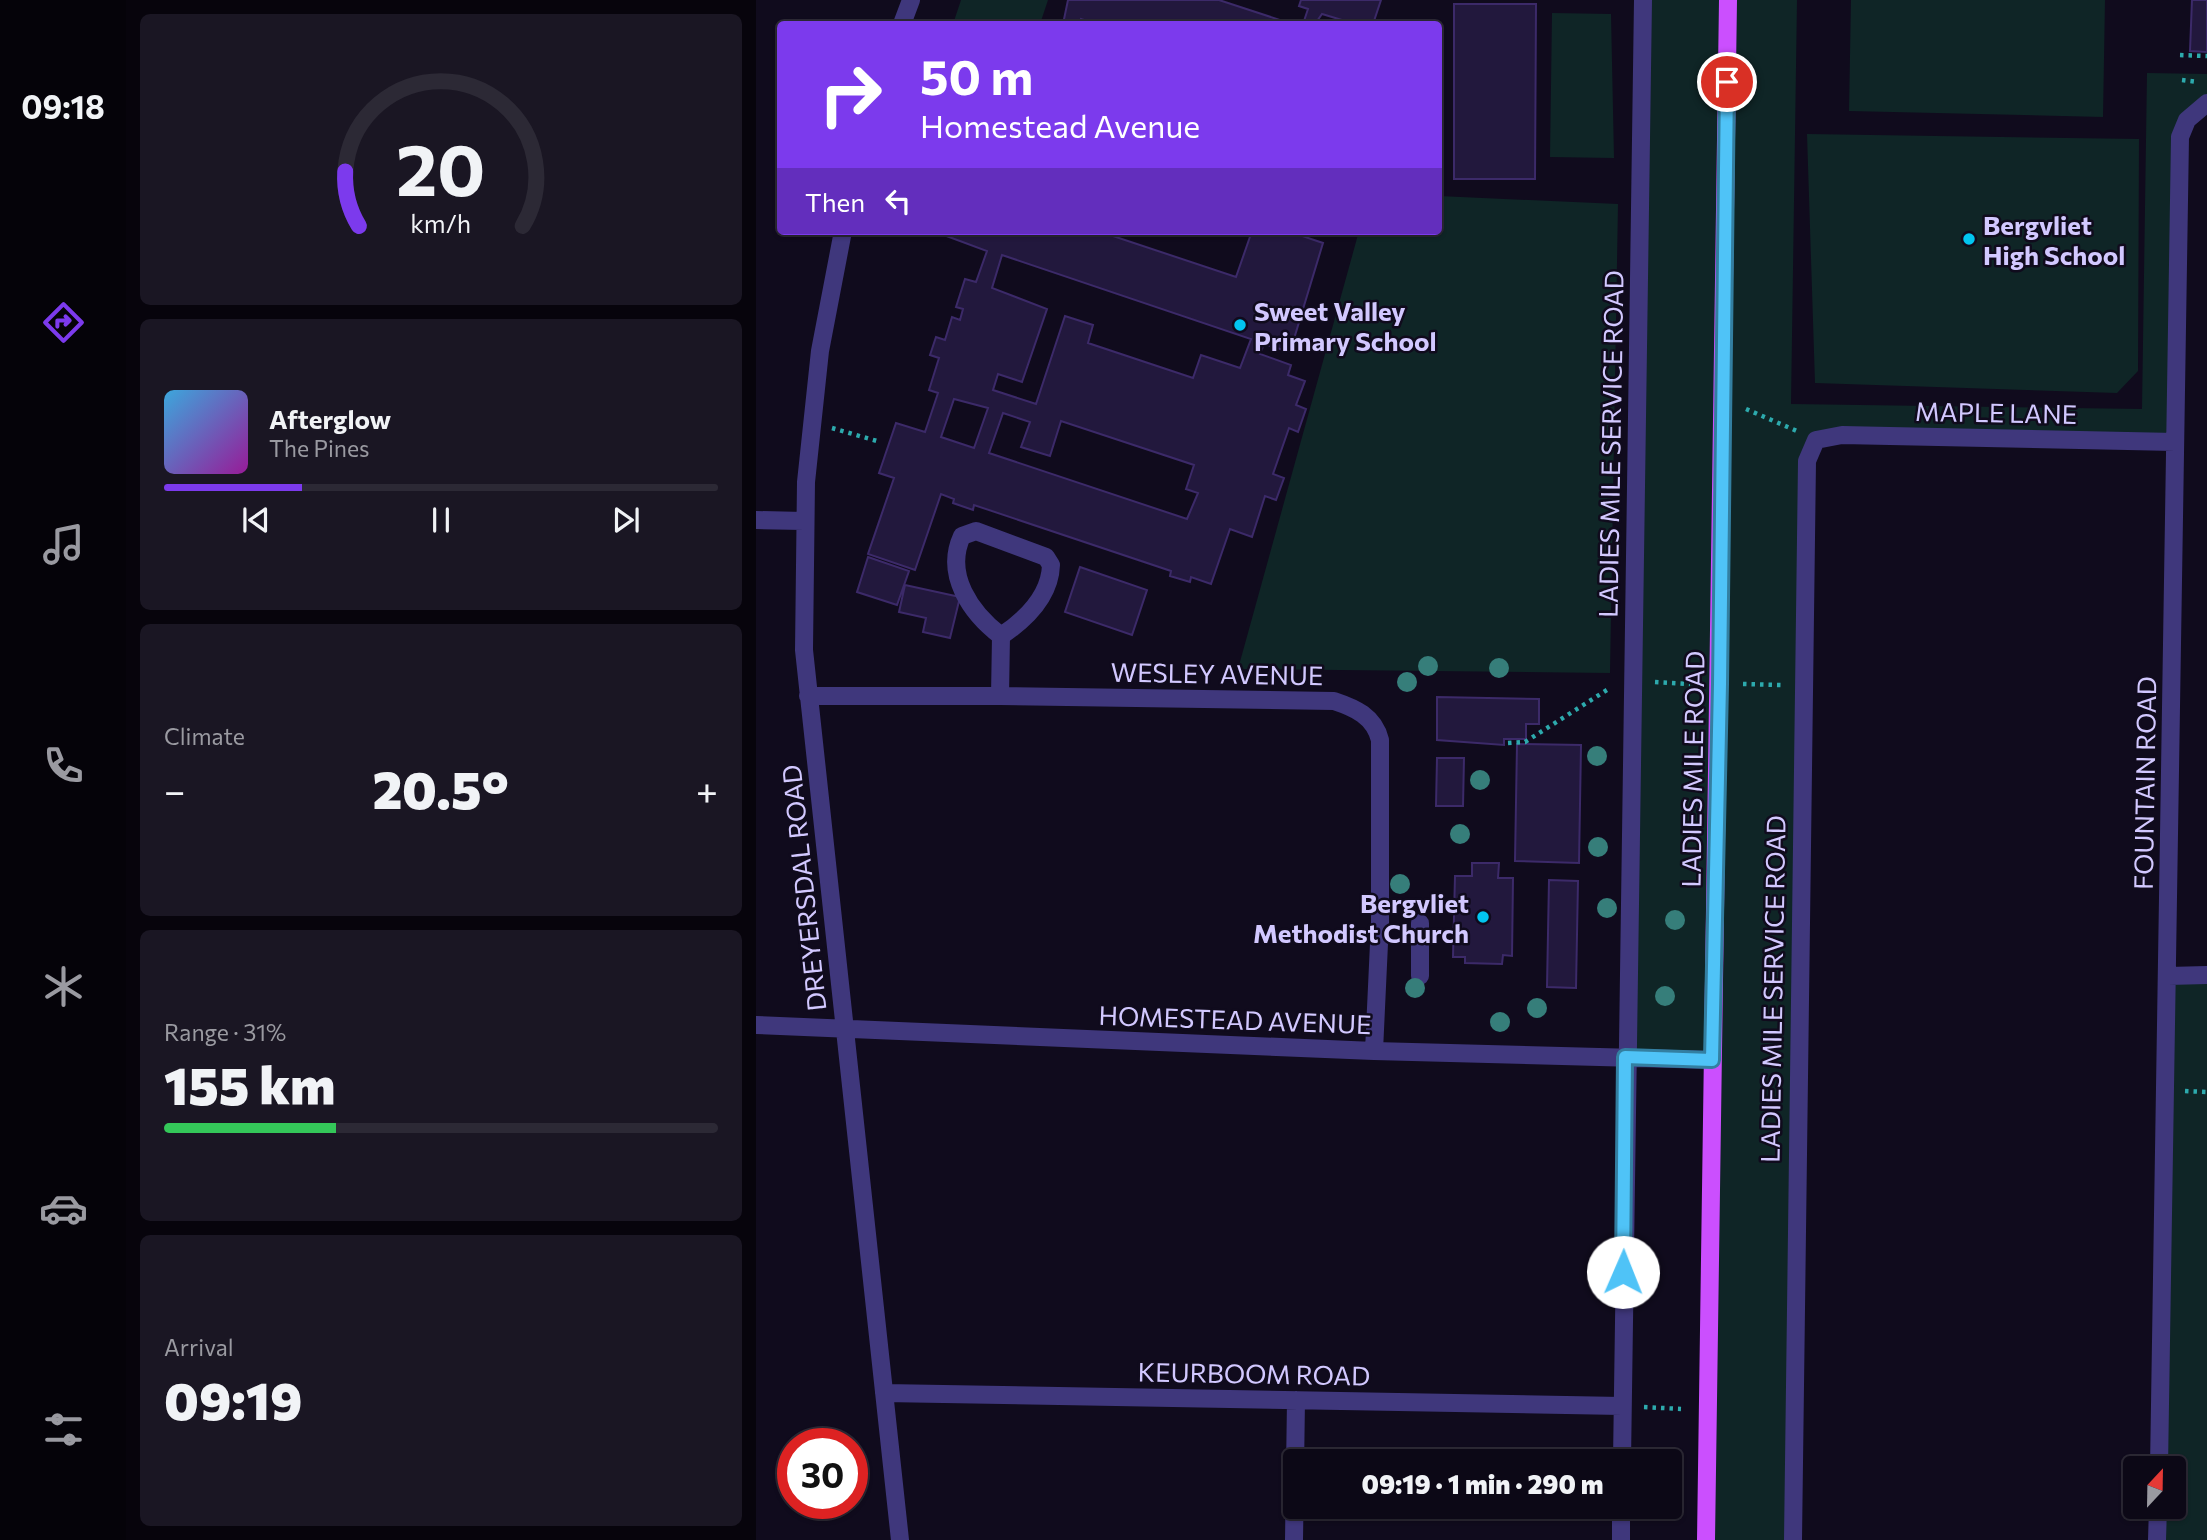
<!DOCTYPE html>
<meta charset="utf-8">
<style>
body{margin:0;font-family:Commissioner,sans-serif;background:#1a1623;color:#f1f3f6;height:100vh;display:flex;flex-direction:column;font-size:26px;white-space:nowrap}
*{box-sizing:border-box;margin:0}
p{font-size:23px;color:#9a9aa1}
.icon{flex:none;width:38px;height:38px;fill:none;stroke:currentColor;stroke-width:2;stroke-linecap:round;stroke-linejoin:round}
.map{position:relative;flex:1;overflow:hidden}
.drawer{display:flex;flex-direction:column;gap:14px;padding:14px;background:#07040c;width:630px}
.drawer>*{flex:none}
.banner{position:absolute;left:21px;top:21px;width:665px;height:214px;border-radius:7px;box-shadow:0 2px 5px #0004,0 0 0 2px #2c2935;background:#7c3aed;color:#fff;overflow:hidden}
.needle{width:46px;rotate:22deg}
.controls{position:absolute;left:1367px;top:1456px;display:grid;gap:14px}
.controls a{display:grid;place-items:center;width:63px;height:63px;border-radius:7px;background:#0c0816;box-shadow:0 2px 5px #0004,0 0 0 2px #2c2935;font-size:35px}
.speed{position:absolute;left:21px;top:1428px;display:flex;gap:14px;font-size:35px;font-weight:700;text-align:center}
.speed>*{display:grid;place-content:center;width:91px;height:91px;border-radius:50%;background:#0c0816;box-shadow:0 2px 5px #0004,0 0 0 2px #2c2935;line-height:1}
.speed .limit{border:10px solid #d22;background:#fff;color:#111}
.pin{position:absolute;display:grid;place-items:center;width:60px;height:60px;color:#fff;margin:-30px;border:4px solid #fff;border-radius:50%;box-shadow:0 2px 7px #0007}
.me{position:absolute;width:77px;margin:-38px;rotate:1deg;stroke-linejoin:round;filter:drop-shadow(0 0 5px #0008)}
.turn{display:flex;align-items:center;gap:24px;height:147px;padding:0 28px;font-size:32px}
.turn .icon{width:91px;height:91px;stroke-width:2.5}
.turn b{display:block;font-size:49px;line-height:60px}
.then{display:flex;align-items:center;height:66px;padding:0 28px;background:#0003;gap:14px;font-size:26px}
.big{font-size:52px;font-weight:800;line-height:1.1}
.drawer .tile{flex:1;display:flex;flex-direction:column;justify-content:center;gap:10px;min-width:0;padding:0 24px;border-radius:10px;background:#1a1623}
.drawer .dial{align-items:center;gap:0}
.dial svg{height:182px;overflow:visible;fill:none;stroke:#2c2935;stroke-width:7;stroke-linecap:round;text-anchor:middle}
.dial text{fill:#f1f3f6;stroke:none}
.song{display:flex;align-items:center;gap:21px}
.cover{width:84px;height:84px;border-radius:10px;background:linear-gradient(135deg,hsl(200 70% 55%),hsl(300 70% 35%))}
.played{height:7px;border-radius:4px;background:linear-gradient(90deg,#7c3aed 25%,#2c2935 25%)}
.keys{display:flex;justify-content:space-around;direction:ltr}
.heat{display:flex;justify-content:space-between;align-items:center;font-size:38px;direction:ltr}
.charge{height:10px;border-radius:5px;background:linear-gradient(90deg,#34c759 31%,#2c2935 0)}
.trip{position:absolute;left:527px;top:1449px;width:399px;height:70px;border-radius:7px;background:#0c0816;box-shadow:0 2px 5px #0004,0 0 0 2px #2c2935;font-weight:800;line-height:70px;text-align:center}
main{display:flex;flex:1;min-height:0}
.tabs{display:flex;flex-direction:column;width:126px;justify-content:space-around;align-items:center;background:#050309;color:#9a9aa1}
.tabs .icon{width:49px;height:49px}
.tabs .active{color:#7c3aed}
.tabs b{font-size:32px;color:#f1f3f6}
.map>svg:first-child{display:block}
</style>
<main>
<nav class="tabs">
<b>09:18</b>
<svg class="icon active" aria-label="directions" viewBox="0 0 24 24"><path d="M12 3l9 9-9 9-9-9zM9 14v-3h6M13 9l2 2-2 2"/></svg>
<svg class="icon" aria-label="music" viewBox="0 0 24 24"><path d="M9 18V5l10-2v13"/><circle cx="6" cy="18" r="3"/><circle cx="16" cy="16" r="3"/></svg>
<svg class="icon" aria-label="phone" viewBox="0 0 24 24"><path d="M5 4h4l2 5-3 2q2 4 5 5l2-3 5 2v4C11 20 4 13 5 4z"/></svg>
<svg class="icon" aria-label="climate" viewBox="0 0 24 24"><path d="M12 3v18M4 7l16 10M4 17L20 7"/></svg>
<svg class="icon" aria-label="car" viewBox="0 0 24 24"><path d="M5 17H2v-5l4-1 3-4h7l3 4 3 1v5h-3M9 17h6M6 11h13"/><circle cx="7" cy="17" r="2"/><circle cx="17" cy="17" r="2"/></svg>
<svg class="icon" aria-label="filters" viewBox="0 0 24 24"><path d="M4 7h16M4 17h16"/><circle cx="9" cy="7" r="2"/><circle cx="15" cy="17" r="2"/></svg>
</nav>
<section class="drawer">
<div class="tile dial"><svg viewBox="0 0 100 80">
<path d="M14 69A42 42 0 1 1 86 69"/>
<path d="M14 69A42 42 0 0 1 8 45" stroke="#7c3aed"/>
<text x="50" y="56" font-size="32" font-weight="700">20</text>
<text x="50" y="72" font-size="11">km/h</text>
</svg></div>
<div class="tile">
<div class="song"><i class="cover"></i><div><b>Afterglow</b><p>The Pines</p></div></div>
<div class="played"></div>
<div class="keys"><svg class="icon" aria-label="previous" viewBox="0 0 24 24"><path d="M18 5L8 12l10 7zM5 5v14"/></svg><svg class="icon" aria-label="pause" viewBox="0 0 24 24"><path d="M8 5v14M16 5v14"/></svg><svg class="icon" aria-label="next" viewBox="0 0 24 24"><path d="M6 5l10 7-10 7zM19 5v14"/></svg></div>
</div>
<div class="tile"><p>Climate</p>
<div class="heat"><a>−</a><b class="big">20.5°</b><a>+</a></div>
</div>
<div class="tile"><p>Range · 31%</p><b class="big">155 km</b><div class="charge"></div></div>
<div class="tile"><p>Arrival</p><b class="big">09:19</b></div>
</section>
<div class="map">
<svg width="1451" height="1540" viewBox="0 0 1451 1540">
<rect width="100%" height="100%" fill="#100b1d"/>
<path fill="#0f2526" d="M205 0H292L284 24H197Z
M887 0H1041L1035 404 1386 409 1391 73 1451 74V103L1431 119 1419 442 1060 440 1037 1540H950L956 1060 869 1057Z
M1095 0H1349L1347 117 1093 111Z
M796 13 855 14 858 158 794 157Z
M1051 134 1383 139 1382 371 1361 393 1059 383Z
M683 196 862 204 854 673 482 669 603 231H682Z
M1451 975V1540H1400L1401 1507H1418V1468H1402L1412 976Z"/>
<path fill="#22183d" stroke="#3c2a69" stroke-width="2" fill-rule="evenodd" d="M312 0H463L536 24H341L325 19 324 24H307Z
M545 0H625L617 24H599L566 14 559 24H547L552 9 543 6Z
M1436 0H1451V52L1434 51Z
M698 4H780L779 179H698Z
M177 231H342L480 277 496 231H548L546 236 567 243 534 352 508 344 504 354 535 365 532 375 549 381 540 405 550 409 542 432 533 428 517 474 528 478 520 500 509 496 496 537 474 529 455 584 435 577 434 582 414 576 415 571 218 505 217 510 197 503 198 499 185 494 159 570 112 554 138 478 123 473 140 423 169 432 182 393 173 390 183 358 174 355 180 337 189 340 196 317 204 320 207 309 200 307 209 279 220 282 231 251ZM246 255 495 339 484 368 445 355 437 378 332 343 337 325 309 316 280 404 237 390 242 374 266 382 291 309 236 288ZM198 399 232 408 218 448 185 437ZM247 413 274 422 265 447 294 456 305 421 438 465 430 489 442 493 431 519 233 453Z
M112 557 153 571 141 605 101 592Z
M324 567 391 590 376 635 309 612Z
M149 585 204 597 194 638 167 632 170 618 143 612Z
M681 697 783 699V724H770V739H748V745L681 740Z
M761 744 825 745 823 863 759 861Z
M681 758H708L707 806H680Z
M716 863H743L742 878H757L756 956 747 955 746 964 709 963V957H697L699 876H716Z
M793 880 822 881 820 988 791 987Z"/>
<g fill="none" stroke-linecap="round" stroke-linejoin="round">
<path stroke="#2daaad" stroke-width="4.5" stroke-dasharray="3.5 5" stroke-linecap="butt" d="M1424 55 1451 56
M1426 80 1442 82
M990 409 1041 431
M76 428 121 441
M899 682 934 684
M987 684 1025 685
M752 743 769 742 854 688
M1429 1091 1451 1092
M888 1407 925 1409"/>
<path stroke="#3f377c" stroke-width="18" d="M146 24 155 0
M87 231 64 351 50 482 48 650 144 1540
M0 520 48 521
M220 531 290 557 295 565C294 596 269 620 245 636 215 613 188 575 206 536Z
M52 696H244L578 701C599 708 618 716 624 740V922L618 1051
M244 696 245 636
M664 923V976
M1412 976 1451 975
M0 1025 618 1051 956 1060
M128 1393 866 1406
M866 1461 887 0
M1403 1468 1424 137 1431 120 1451 103
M538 1540 540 1400
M865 1540V1507
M1037 1540 1051 461 1060 440 1086 435 1419 442
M1401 1540 1402 1507"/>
<path stroke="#cb4ffe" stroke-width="18" d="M950 1540 972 0"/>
</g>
<g fill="#367e7a">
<circle cx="672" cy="666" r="10"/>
<circle cx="743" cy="668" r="10"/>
<circle cx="651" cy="682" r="10"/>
<circle cx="841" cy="756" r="10"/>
<circle cx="724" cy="780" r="10"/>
<circle cx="704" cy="834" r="10"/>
<circle cx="842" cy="847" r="10"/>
<circle cx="644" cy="884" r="10"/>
<circle cx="851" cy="908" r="10"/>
<circle cx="919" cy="920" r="10"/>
<circle cx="659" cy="988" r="10"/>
<circle cx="909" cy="996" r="10"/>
<circle cx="781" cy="1008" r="10"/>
<circle cx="744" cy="1022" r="10"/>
</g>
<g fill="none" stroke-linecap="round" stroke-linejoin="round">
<g stroke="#337fa1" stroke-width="18">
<path id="route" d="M867 1272 869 1057 956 1060 964 684 971 82"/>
</g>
<use href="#route" stroke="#4fc3f7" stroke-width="12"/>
</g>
<g fill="#02c5f0" stroke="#100b1d" stroke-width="2.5">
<circle cx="1213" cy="239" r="7"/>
<circle cx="484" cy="325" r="7"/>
<circle cx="727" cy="917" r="7"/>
</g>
<g text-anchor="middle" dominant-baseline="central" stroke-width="5" stroke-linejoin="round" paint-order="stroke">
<g font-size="26" font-weight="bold" fill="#d2c8ff" stroke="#100b1d" text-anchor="start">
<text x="1227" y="224">Bergvliet<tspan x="1227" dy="30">High School</tspan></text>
<text x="498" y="310">Sweet Valley<tspan x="498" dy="30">Primary School</tspan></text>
<text x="713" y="902" text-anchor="end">Bergvliet<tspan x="713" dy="30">Methodist Church</tspan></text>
</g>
<g font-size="26" fill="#d2c8ff" stroke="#100b1d">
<text transform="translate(1240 412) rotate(1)">MAPLE LANE</text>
<text transform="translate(854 444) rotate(-89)">LADIES MILE SERVICE ROAD</text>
<text transform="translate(461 673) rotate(1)">WESLEY AVENUE</text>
<text transform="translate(936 769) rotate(-89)">LADIES MILE ROAD</text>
<text transform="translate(1388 783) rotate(-89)">FOUNTAIN ROAD</text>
<text transform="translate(47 888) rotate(-96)">DREYERSDAL ROAD</text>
<text transform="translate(1016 989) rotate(-89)">LADIES MILE SERVICE ROAD</text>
<text transform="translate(479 1019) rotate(2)">HOMESTEAD AVENUE</text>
<text transform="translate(498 1373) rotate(1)">KEURBOOM ROAD</text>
</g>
</g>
</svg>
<div class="controls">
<a><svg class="needle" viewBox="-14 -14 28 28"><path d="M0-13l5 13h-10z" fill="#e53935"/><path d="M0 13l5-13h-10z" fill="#9a9aa1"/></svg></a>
</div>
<div class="speed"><div class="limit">30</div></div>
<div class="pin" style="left:971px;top:82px;background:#d93025"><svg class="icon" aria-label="arrive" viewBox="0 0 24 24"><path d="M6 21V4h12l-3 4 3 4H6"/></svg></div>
<svg class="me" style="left:867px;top:1272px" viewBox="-20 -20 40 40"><circle r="19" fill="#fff"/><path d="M0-13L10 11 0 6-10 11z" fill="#4fc3f7"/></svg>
<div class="trip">09:19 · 1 min · 290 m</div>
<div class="banner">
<div class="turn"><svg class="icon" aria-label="right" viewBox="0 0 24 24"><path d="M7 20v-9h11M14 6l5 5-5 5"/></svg><div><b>50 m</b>Homestead Avenue</div></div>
<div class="then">Then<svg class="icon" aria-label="left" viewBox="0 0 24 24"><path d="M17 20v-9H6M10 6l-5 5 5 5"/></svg></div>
</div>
</div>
</main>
